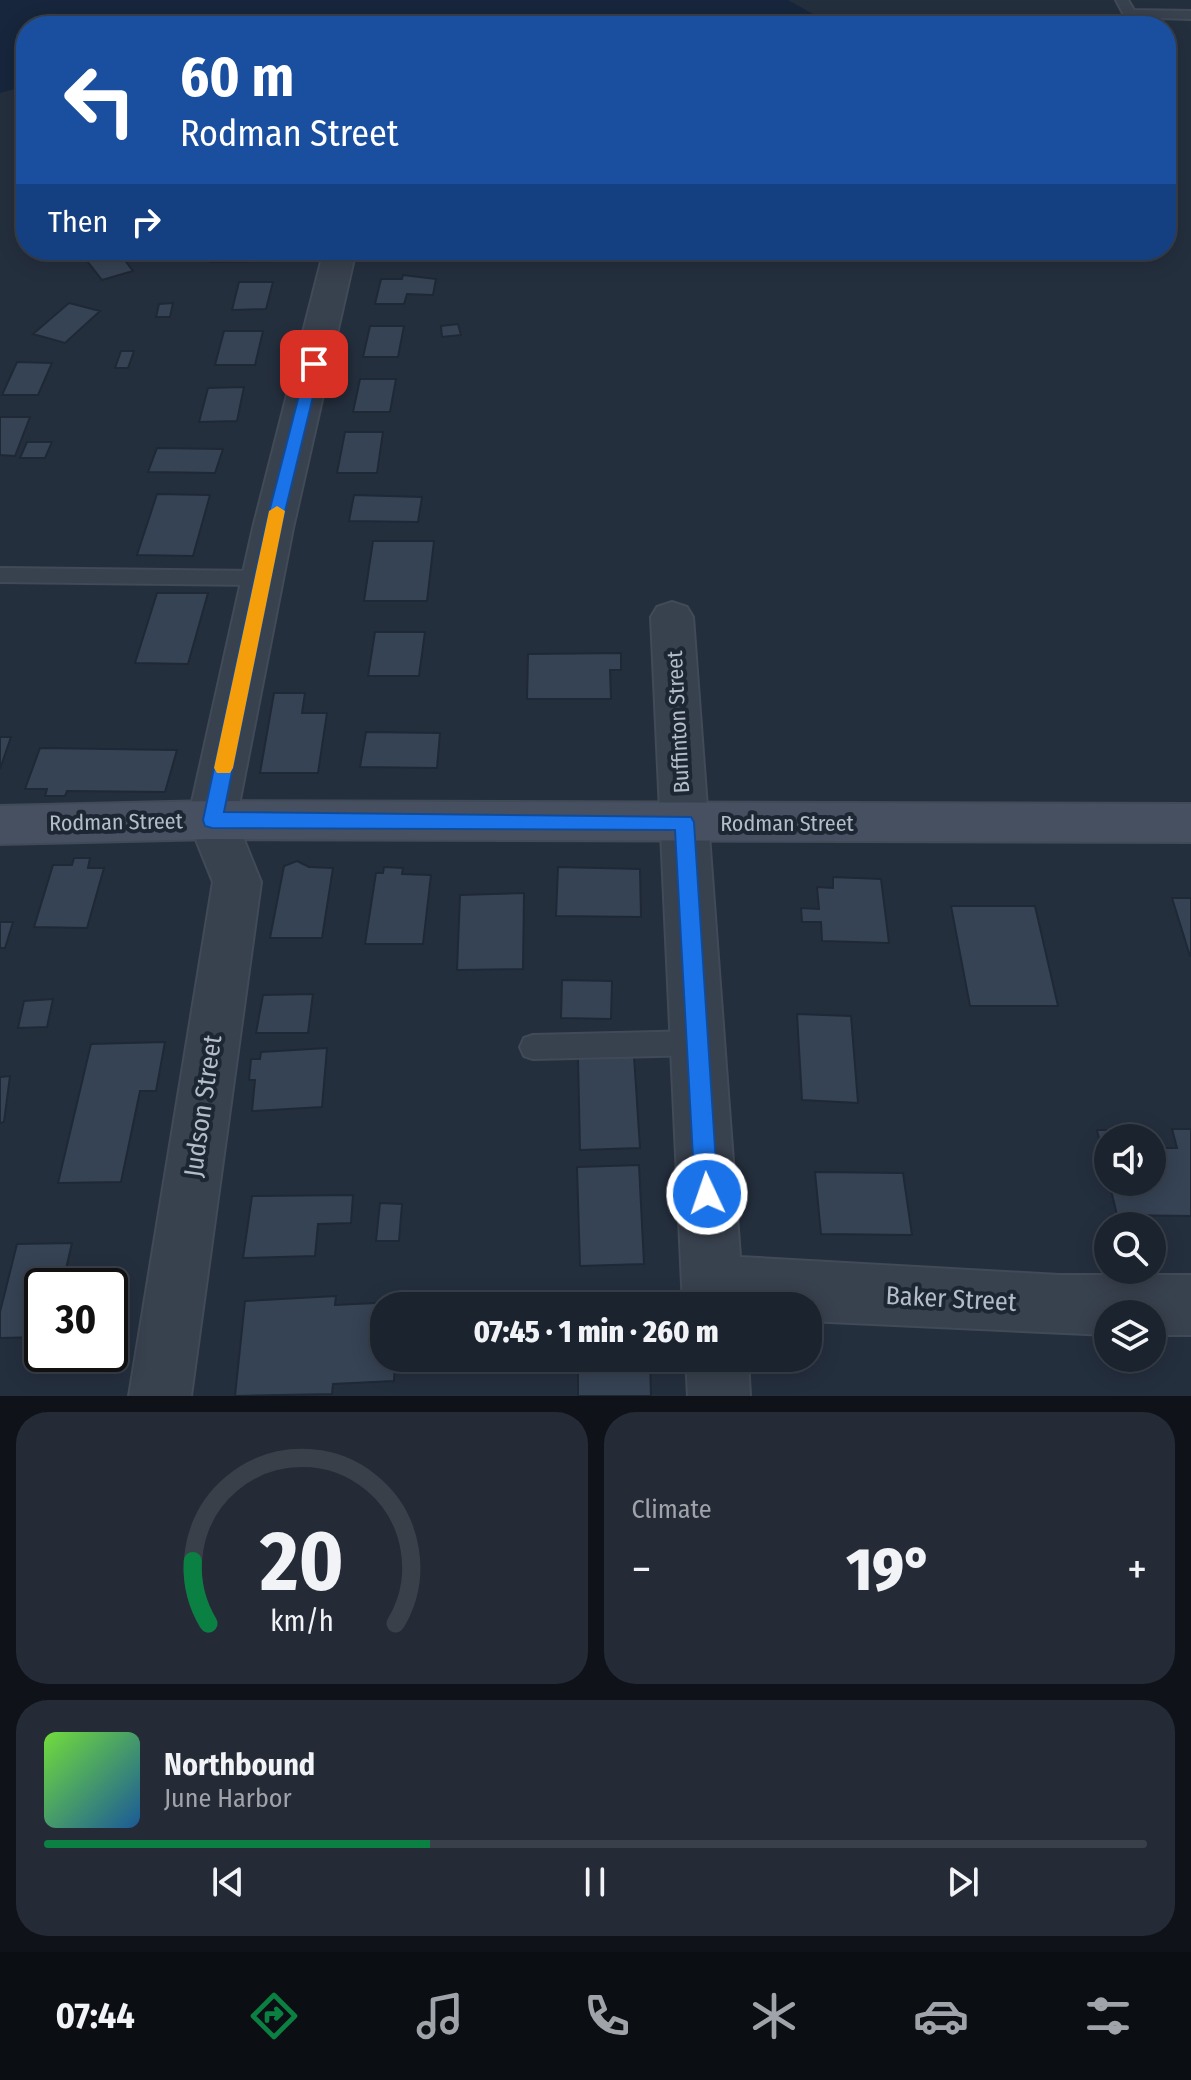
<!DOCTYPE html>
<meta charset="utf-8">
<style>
body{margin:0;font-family:"Fira Sans Condensed",sans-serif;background:#242b36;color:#f1f3f6;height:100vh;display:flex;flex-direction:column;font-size:30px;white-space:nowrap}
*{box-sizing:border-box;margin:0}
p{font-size:26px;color:#a0a4aa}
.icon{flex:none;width:44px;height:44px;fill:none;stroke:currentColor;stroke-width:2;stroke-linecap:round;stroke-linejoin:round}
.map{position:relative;height:1396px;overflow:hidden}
.details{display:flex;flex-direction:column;gap:16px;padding:16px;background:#0f1319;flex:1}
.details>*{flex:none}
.banner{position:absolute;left:16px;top:16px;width:1160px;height:244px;border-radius:32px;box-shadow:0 4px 20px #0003,0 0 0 2px #39404a;background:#1a4fa0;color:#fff;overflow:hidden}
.fabs{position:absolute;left:1094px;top:1124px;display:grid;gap:16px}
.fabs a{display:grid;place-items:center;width:72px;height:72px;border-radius:50%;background:#1b232e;box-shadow:0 4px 20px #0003,0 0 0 2px #39404a;font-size:40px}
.speed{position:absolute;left:24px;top:1268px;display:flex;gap:16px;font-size:40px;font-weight:700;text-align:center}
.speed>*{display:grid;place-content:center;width:104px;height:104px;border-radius:50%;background:#1b232e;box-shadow:0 4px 20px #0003,0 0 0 2px #39404a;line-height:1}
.speed .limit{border:4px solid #111;border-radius:12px;background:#fff;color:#111}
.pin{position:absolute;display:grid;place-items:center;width:68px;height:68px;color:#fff;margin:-34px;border-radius:16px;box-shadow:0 4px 12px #0006}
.me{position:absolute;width:88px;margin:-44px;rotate:357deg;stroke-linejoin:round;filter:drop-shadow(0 0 6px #0008)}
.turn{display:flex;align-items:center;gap:28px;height:168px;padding:0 32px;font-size:36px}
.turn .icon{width:104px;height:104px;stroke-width:2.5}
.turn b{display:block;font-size:56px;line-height:68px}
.then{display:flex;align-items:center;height:76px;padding:0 32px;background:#0003;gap:16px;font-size:30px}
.big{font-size:60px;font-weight:800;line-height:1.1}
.details .tile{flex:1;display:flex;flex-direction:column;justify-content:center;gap:12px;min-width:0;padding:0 28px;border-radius:32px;background:#242b36}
.details .dial{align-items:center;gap:0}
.dial svg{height:208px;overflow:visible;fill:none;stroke:#39404a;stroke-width:7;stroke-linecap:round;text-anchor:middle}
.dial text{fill:#f1f3f6;stroke:none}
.song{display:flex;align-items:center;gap:24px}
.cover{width:96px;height:96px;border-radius:12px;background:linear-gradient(135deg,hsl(100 70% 55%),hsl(210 70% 35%))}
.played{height:8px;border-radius:4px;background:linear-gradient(90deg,#0b8043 35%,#39404a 35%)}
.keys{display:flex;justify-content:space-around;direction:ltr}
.heat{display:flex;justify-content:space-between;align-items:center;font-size:44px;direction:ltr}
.details .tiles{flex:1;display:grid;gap:16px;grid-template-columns:1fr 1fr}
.tile:last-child{grid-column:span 2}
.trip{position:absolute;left:370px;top:1292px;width:452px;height:80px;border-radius:32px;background:#1b232e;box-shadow:0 4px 20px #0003,0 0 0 2px #39404a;font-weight:800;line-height:80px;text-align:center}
.tabs{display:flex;height:128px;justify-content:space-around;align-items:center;background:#0b0e12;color:#a0a4aa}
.tabs .icon{width:56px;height:56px}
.tabs .on{color:#0b8043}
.tabs b{font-size:36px;color:#f1f3f6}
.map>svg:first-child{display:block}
</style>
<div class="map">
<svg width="1191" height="1396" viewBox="0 0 1191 1396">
<rect width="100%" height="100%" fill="#242f3e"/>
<path fill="#17263c" d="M0 0H788L829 23 825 26H26V86L0 93Z"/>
<path fill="#364354" stroke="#1f2835" stroke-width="2" d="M109 250H117L133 271 102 280 84 257Z
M247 250H280L278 261 211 262 213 255 246 254Z
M383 250H416L414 257 382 256Z
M403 275 436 279 433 295 407 294 404 304H375L381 279H402Z
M239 282H273L266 309 232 310Z
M69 303 100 311 65 343 33 334Z
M173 303 170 317H156L159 304Z
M458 324 461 335 442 337 441 326Z
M370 326H404L398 357H363Z
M224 331H263L255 365H215Z
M121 351H134L128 368H115Z
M17 362 52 363 38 395H2Z
M360 379H396L390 412H353Z
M244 387 237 421 199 422 208 388Z
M0 417H30L15 456 0 455Z
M345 432H383L377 473H337Z
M27 442H52L45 458H20Z
M157 448 223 449 215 473 148 472Z
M157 494 210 495 193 556 137 555Z
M354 495 422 497 418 522 349 521Z
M373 541H434L427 601H364Z
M157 593H208L188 664 135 663Z
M375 632H425L419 676H368Z
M621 653V670H610L611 699H527L528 654Z
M274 693H305L302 713H327L318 773H260Z
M366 732 440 733 437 768 360 767Z
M0 737H11L0 769Z
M40 748 177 750 165 792 67 791 65 796H45L47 789H25Z
M74 858H90L88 868H104L87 928 34 927 53 865H72Z
M297 861 309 867 333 868 322 938H270L284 866Z
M384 867 403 868 402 874 431 875 423 944H365L376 873H383Z
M558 867 640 869 641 917 556 916Z
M833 877 881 879 889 943 822 941 821 922H802L801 908 819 909 817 887 833 888Z
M524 893 523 969 457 970 460 895Z
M1172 898H1191V956H1190Z
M951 906H1035L1058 1006H970Z
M0 922H13L5 948H0Z
M562 980 612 981 611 1019 561 1018Z
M313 994 308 1033H256L263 995Z
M53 999 47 1027 18 1028 24 1001Z
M797 1014 851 1016 858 1103 802 1100Z
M165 1042 156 1091H140L121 1182 58 1183 91 1044Z
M327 1048 322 1107 252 1111 255 1080H249L251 1059H260L261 1052Z
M634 1056 640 1148 580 1150 578 1058Z
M10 1076 4 1122 0 1123V1077Z
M1172 1129H1191V1216L1117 1215 1109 1182H1152V1148H1177Z
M1097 1130H1118L1120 1138H1108V1176Z
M639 1165 644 1264 580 1266 577 1167Z
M815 1172 903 1173 912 1235 821 1234Z
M353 1195 351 1223 318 1224 315 1256 243 1258 252 1196Z
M380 1203 402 1204 399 1241H376Z
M72 1243 62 1286H42V1337L0 1338V1312L17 1244Z
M336 1296 335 1305 397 1302V1306H384V1358H395L394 1381 333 1384 332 1394 235 1396 245 1301Z
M620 1299V1306H561V1300Z
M578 1358H650L651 1396H578Z"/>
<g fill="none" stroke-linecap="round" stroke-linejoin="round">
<g stroke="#414a57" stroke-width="4">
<path id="lane" d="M1116 0H1128L1134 10 1191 11V19L1125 17Z
M0 568 262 571 272 578 262 585 0 582Z
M698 1031 707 1035 711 1043 707 1051 698 1055 533 1059 524 1056 520 1047 524 1038 533 1035Z"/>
</g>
<g stroke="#414a57" stroke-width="4">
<path id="street" d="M324 250H356L293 528 236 820 261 882 191 1396H129L213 882 188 820 253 528Z
M672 602 687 607 693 617 740 1257 1059 1275H1191V1335H1152V1314H1108V1335L808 1321V1306H683L651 617 657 607Z
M686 1358H748L750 1396H688Z"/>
</g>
<g stroke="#414a57" stroke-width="4">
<path id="secondary" d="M212 801 1191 804V842L212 839 0 844V806Z"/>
</g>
<use href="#lane" fill="#38414e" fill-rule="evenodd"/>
<use href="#street" fill="#38414e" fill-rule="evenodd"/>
<use href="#secondary" fill="#465061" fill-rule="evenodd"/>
</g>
<path fill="#1a73e8" stroke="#114b97" stroke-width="2" d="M314 359 321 364 281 528 224 812 691 817 694 822 718 1194 715 1203 707 1206 698 1203 695 1194 675 830 212 828 205 826 203 820 265 528 307 364Z"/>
<path fill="#f59e0b" d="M277 506 285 511 233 768 230 773H217L214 768 269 511Z"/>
<g text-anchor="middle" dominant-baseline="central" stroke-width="8" stroke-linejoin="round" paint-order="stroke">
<g font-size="22" fill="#b4bcc9" stroke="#1d2633">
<text transform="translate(678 722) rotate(-93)">Buffinton Street</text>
<text transform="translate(116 822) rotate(-1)">Rodman Street</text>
<text x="787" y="823">Rodman Street</text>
</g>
<g font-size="26" fill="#b4bcc9" stroke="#1d2633">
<text transform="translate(203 1106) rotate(-82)">Judson Street</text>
<text transform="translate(951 1299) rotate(3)">Baker Street</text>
</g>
</g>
</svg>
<div class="fabs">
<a><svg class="icon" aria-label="sound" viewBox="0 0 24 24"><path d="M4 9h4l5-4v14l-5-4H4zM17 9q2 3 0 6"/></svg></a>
<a><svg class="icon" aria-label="search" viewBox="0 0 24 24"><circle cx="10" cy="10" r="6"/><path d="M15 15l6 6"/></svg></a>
<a><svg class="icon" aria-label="layers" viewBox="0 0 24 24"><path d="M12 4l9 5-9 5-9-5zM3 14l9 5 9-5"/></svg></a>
</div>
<div class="speed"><div class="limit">30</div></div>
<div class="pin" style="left:314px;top:364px;background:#d93025"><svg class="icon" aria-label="arrive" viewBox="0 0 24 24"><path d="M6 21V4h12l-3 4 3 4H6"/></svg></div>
<svg class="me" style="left:707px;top:1194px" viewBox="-20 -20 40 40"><circle r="17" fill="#1a73e8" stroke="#fff" stroke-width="3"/><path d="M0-11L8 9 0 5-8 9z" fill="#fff"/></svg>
<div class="trip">07:45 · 1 min · 260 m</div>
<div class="banner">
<div class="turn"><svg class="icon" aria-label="left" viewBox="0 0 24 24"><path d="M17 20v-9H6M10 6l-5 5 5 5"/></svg><div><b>60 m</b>Rodman Street</div></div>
<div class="then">Then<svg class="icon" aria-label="right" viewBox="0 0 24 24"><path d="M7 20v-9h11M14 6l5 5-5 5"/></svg></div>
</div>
</div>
<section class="details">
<div class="tiles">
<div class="tile dial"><svg viewBox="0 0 100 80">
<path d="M14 69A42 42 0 1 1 86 69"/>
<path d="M14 69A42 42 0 0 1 8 45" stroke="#0b8043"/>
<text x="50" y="56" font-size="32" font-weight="700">20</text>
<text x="50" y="72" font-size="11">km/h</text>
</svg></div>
<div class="tile"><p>Climate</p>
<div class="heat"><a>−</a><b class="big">19°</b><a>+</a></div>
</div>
<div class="tile">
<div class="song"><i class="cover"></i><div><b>Northbound</b><p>June Harbor</p></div></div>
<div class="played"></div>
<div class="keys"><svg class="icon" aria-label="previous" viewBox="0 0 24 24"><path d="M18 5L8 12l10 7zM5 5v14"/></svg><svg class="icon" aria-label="pause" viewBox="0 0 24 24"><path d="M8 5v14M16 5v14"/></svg><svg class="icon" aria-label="next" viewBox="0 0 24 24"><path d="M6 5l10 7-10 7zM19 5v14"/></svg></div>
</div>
</div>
</section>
<nav class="tabs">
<b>07:44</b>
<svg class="icon on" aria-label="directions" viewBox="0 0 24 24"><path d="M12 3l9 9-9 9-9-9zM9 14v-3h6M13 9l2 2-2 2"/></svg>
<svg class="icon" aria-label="music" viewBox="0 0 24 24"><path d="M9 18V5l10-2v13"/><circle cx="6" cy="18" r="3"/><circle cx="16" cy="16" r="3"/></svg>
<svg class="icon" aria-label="phone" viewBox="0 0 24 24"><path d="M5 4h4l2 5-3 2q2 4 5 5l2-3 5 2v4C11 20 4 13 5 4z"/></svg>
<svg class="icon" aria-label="climate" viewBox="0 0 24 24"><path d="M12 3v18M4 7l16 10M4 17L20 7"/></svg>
<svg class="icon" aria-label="car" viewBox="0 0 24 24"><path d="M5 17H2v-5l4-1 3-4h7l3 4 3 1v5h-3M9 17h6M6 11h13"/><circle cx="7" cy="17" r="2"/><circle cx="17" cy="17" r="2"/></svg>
<svg class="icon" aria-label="filters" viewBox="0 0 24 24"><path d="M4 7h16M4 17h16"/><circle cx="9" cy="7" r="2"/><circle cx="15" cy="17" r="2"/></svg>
</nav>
